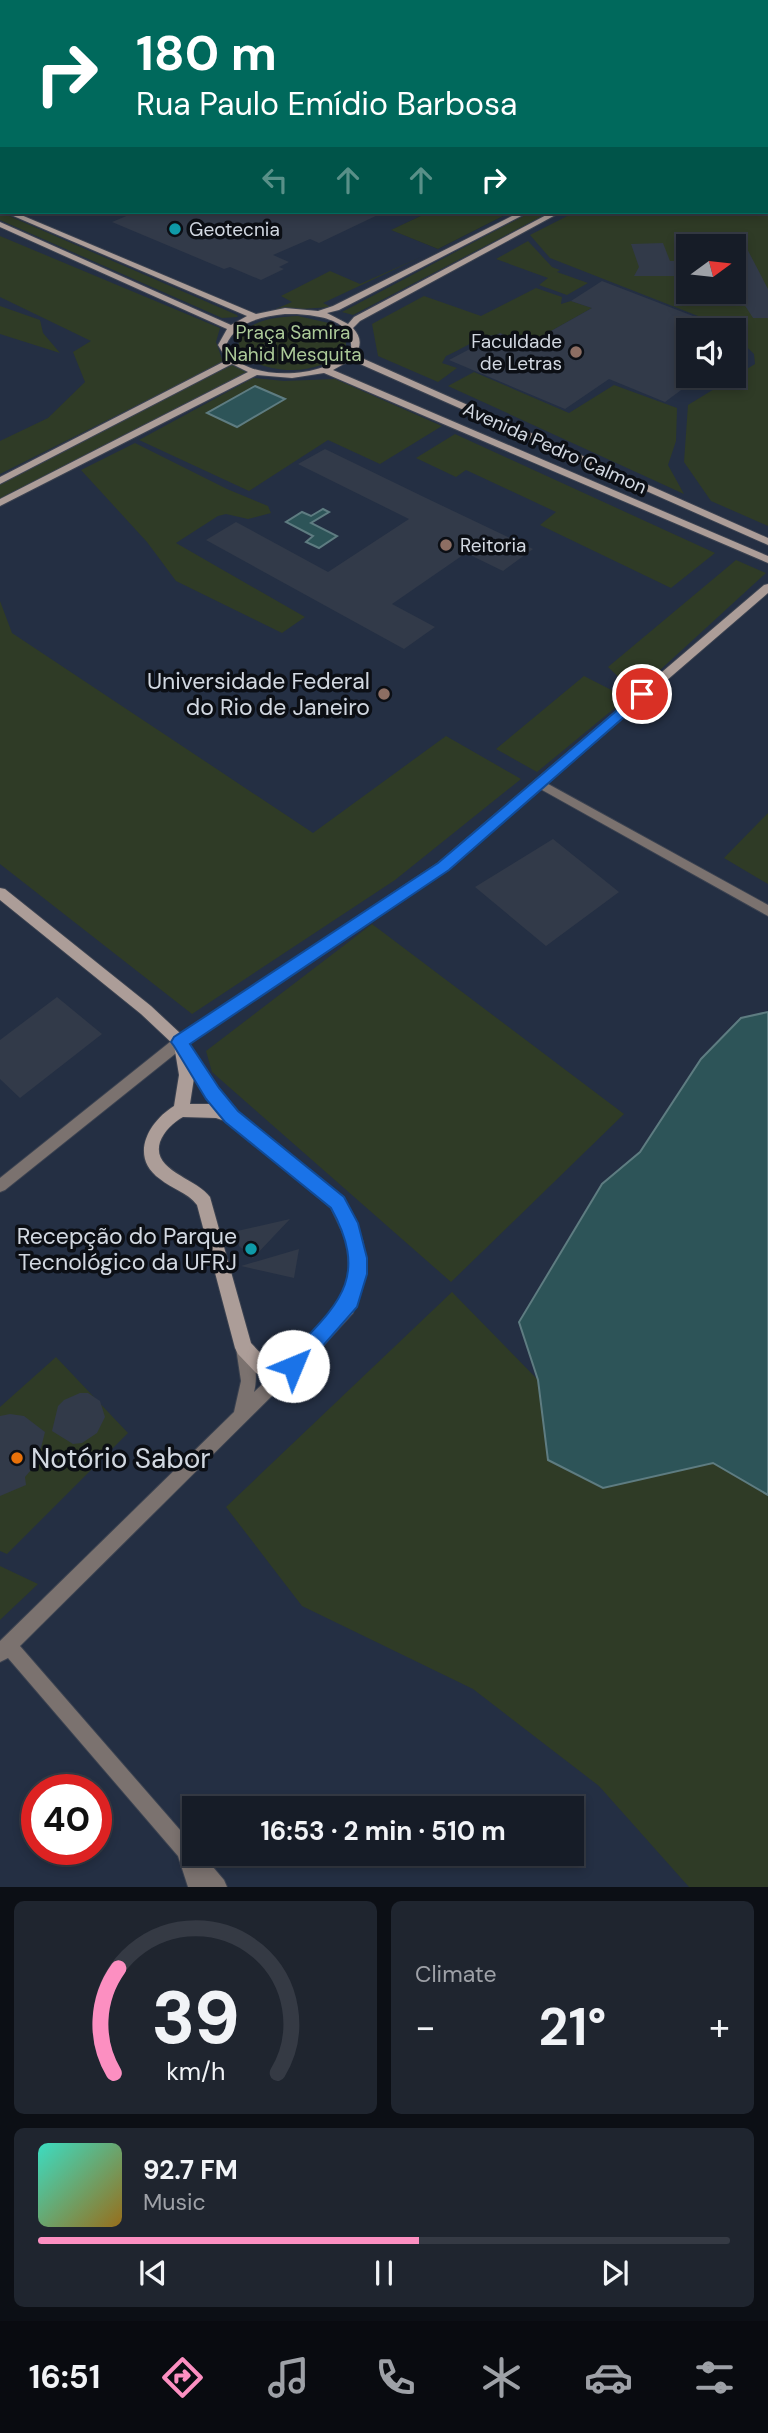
<!DOCTYPE html>
<meta charset="utf-8">
<style>
body{margin:0;font-family:"DM Sans",sans-serif;background:#1f252f;color:#f1f3f6;height:100vh;display:flex;flex-direction:column;font-size:26px;white-space:nowrap}
*{box-sizing:border-box;margin:0}
p{font-size:23px;color:#9ea1a7}
.icon{flex:none;width:38px;height:38px;fill:none;stroke:currentColor;stroke-width:2;stroke-linecap:round;stroke-linejoin:round}
.map{position:relative;height:1887px;overflow:hidden}
.side{display:flex;flex-direction:column;gap:14px;padding:14px;background:#0c0f15;flex:1}
.side>*{flex:none}
.top-card{position:absolute;left:0px;top:0px;width:768px;height:214px;box-shadow:0 4px 10px #0003,0 0 0 2px #353a44;background:#00695c;color:#fff;overflow:hidden}
.needle{width:46px;rotate:75deg}
.controls{position:absolute;left:676px;top:234px;display:grid;gap:14px}
.controls a{display:grid;place-items:center;width:70px;height:70px;border-radius:0px;background:#161c27;box-shadow:0 4px 10px #0003,0 0 0 2px #353a44;font-size:35px}
.speed{position:absolute;left:21px;top:1774px;display:flex;gap:14px;font-size:35px;font-weight:700;text-align:center}
.speed>*{display:grid;place-content:center;width:91px;height:91px;border-radius:50%;background:#161c27;box-shadow:0 4px 10px #0003,0 0 0 2px #353a44;line-height:1}
.speed .limit{border:10px solid #d22;background:#fff;color:#111}
.pin{position:absolute;display:grid;place-items:center;width:60px;height:60px;color:#fff;margin:-30px;border:4px solid #fff;border-radius:50%;box-shadow:0 2px 7px #0007}
.me{position:absolute;width:77px;margin:-38px;rotate:45deg;stroke-linejoin:round;filter:drop-shadow(0 0 5px #0008)}
.turn{display:flex;align-items:center;gap:24px;height:147px;padding:0 21px;font-size:32px}
.turn .icon{width:91px;height:91px;stroke-width:2.5}
.turn b{display:block;font-size:49px;line-height:60px}
.lanes{display:flex;align-items:center;height:66px;padding:0 21px;background:#0003;justify-content:center;gap:35px;direction:ltr}
.lanes .off{opacity:.35}
.big{font-size:52px;font-weight:700;line-height:1.1}
.side .widget{flex:1;display:flex;flex-direction:column;justify-content:center;gap:10px;min-width:0;padding:0 24px;border-radius:10px;background:#1f252f}
.side .dial{align-items:center;gap:0}
.dial svg{height:182px;overflow:visible;fill:none;stroke:#353a44;stroke-width:7;stroke-linecap:round;text-anchor:middle}
.dial text{fill:#f1f3f6;stroke:none}
.song{display:flex;align-items:center;gap:21px}
.cover{width:84px;height:84px;border-radius:10px;background:linear-gradient(135deg,hsl(170 70% 55%),hsl(40 70% 35%))}
.played{height:7px;border-radius:4px;background:linear-gradient(90deg,#fc8fc1 55%,#353a44 55%)}
.keys{display:flex;justify-content:space-around;direction:ltr}
.heat{display:flex;justify-content:space-between;align-items:center;font-size:38px;direction:ltr}
.side .tiles{flex:1;display:grid;gap:14px;grid-template-columns:1fr 1fr}
.widget:last-child{grid-column:span 2}
.trip{position:absolute;left:182px;top:1796px;width:402px;height:70px;border-radius:0px;background:#161c27;box-shadow:0 4px 10px #0003,0 0 0 2px #353a44;font-weight:700;line-height:70px;text-align:center}
.dock{display:flex;height:112px;justify-content:space-around;align-items:center;background:#090b10;color:#9ea1a7}
.dock .icon{width:49px;height:49px}
.dock .selected{color:#fc8fc1}
.dock b{font-size:32px;color:#f1f3f6}
.map>svg:first-child{display:block}
</style>
<div class="map">
<svg width="768" height="1887" viewBox="0 0 768 1887">
<rect width="100%" height="100%" fill="#1e2634"/>
<path fill="#242f43" fill-rule="evenodd" d="M149 0H768V1012L741 1018 701 1059 640 1152 602 1184 519 1322 538 1380 768 1495V1887H0V66L2 212H429L392 230 438 249 511 212H766V2H147ZM688 247H733V292H688ZM688 331H733V376H688ZM37 1790H96V1850H37ZM194 1808H572V1853H194Z"/>
<path fill="#2f3b26" fill-rule="evenodd" d="M766 129H768V526L711 501 684 462 688 405 755 364 754 354 726 327 550 258 530 235 575 212H766ZM688 247H733V292H688Z
M0 212 237 315 238 317 222 318 0 220Z
M429 212H511L438 249 391 230Z
M531 212H550L353 315 342 312Z
M0 236 220 328 216 342 223 362 0 474V441L48 418 85 382 73 352 91 341 0 297Z
M528 241 552 267 560 270 557 272 588 283 567 295 539 285 548 278 496 259Z
M421 257 323 303 331 307 271 311 292 302 281 296 330 271 360 284Z
M536 288 562 297 561 304 571 301 592 308 528 344C489 325 483 339 446 356L442 363 457 368 438 382 378 356 372 324 424 296 481 316Z
M0 306 40 320 43 333 60 353 0 334Z
M298 316 333 324 346 335V349C322 376 266 377 240 352L238 339C251 319 276 317 298 316Z
M232 361 256 372 0 503V481Z
M474 372 569 413 614 385 677 408 676 441 668 465 684 494 448 386Z
M253 378 284 381 335 379 442 426 380 464 328 440 249 491 139 440Z
M455 434 715 553 671 588 540 525 556 512 466 470 456 477 416 458Z
M135 443 227 489 268 506 271 513 248 519 226 514 218 516 176 543 305 617 282 633 176 581 147 542 81 470Z
M736 560 766 573 635 693 608 667Z
M0 601 12 633 313 833 446 736 521 779 395 880 192 1014 0 864Z
M584 676 627 698 537 772 496 749Z
M768 813V884L724 858Z
M372 924 624 1114 451 1282 212 1072 206 1051Z
M452 1292 538 1380 548 1460 603 1488 713 1463 768 1495V1887H689L599 1786 473 1689 302 1606 226 1507Z
M56 1357 128 1433 7 1554 0 1551V1407Z
M0 1566 38 1584 0 1620Z"/>
<path fill="#2d5458" stroke="#5e7c81" stroke-width="2" d="M255 386 285 399 237 427 207 413Z
M323 509 329 512 311 523 337 536 319 548 306 542 313 536 286 522 302 512 311 516Z
M768 1012V1495L713 1463 603 1488 548 1460 538 1380 519 1322 602 1184 640 1152 701 1059 741 1018Z"/>
<path fill="#323a49" d="M136 212H384L319 243 310 239 273 255 289 262 279 267 284 269 261 280 230 267 224 269 112 222Z
M733 239H742L768 289V318H753L733 287Z
M663 243 670 261H688V276H634L639 267 631 244Z
M602 281 732 331H688V376H700L665 402 609 379 565 409 449 360 500 333 528 344 592 308 571 301Z
M325 449 426 498 533 549 503 571 466 553 392 604 435 627 404 649 206 540 236 522 328 572 409 519 298 464Z
M553 839 619 892 546 946 475 887Z
M57 997 102 1034 20 1098 0 1079V1040Z
M290 1219 253 1258 239 1246 237 1231Z
M299 1249 294 1278 241 1266Z
M80 1393H88L100 1401 105 1417 97 1433 82 1443 73 1444 52 1431 58 1406 64 1400Z
M10 1414 24 1416 45 1432 41 1448 34 1454 31 1470 25 1477 26 1485 0 1496V1416Z"/>
<g fill="none" stroke-linecap="round" stroke-linejoin="round">
<g stroke="#3b4250" stroke-width="2">
<path id="street" d="M2 173V177L0 178V174Z
M539 779 768 905V916L535 786 533 783 535 780Z
M180 1037 185 1038 186 1042 185 1046 5 1190 0 1192V1178L175 1038Z
M244 1341 249 1343C255 1358 258 1377 254 1392L287 1361 292 1359 297 1361 300 1366 297 1371 20 1646 194 1846V1853H201L224 1880 227 1887H188L178 1856 8 1658 0 1662V1641L234 1412 241 1381 236 1348 239 1343Z"/>
</g>
<g stroke="#3b4250" stroke-width="2">
<path id="secondary" d="M766 55H768V59H766Z
M766 117H768V121H766Z
M4 212H14L256 314 285 308 318 311 333 306 520 212H529L339 310 327 313 348 324 354 317 552 212H561L360 321 353 328C361 337 362 345 355 355L768 538V545L351 360 333 370 768 556V563L324 373 292 378 257 375 0 506V499L248 372 232 364 0 484V477L227 360 218 345 227 329 0 227V222L231 325 247 316ZM285 314C308 314 354 316 351 348 333 375 272 380 244 365 236 360 231 353 226 345 237 321 261 317 285 314Z
M768 584V593L448 869 189 1044 217 1089 237 1111 343 1198 363 1242 365 1274 353 1313 299 1372 277 1378 262 1376 256 1373 238 1354 235 1348 197 1205C187 1192 172 1189 160 1179 129 1157 148 1122 174 1106L179 1075 174 1045 141 1014 0 900V888L5 889 151 1006 181 1034 438 863 764 585ZM194 1078 212 1104H190ZM183 1117 216 1118 228 1122 331 1208 347 1242 349 1274 340 1303 288 1358 266 1359 251 1343 210 1197C197 1178 151 1171 160 1142 164 1131 174 1122 183 1117Z"/>
</g>
<g stroke="#3b4250" stroke-width="2">
<path id="highway" d="M42 0H53L54 2H43Z
M283 0H295L282 2Z
M427 0H435L426 2Z
M466 0H477L465 2Z
M2 7V13L0 14V8Z"/>
</g>
<use href="#street" fill="#7b726f" fill-rule="evenodd"/>
<use href="#secondary" fill="#ac9d98" fill-rule="evenodd"/>
<use href="#highway" fill="#f4ddd5" fill-rule="evenodd"/>
</g>
<path fill="#1a73e8" stroke="#114b97" stroke-width="2" d="M642 689 647 691V697L449 870 190 1044 219 1088 238 1111 344 1197 358 1223 367 1258V1274L357 1307 300 1372 293 1375 286 1372 283 1366 286 1359C334 1307 372 1282 331 1208L225 1122 206 1099 174 1046 171 1042 174 1037 438 863Z"/>
<g fill="#0f9aa8" stroke="#0c0f15" stroke-width="2.5">
<circle cx="175" cy="229" r="7"/>
<circle cx="251" cy="1249" r="7"/>
</g>
<g fill="#8d6e63" stroke="#0c0f15" stroke-width="2.5">
<circle cx="576" cy="352" r="7"/>
<circle cx="446" cy="545" r="7"/>
<circle cx="384" cy="694" r="7"/>
</g>
<circle fill="#e8710a" stroke="#0c0f15" stroke-width="2.5" cx="17" cy="1458" r="7"/>
<g text-anchor="middle" dominant-baseline="central" stroke-width="7" stroke-linejoin="round" paint-order="stroke">
<g font-size="19" fill="#d2d8e1" stroke="#0c0f15" text-anchor="start">
<text x="189" y="229">Geotecnia</text>
<text x="562" y="341" text-anchor="end">Faculdade<tspan x="562" dy="22">de Letras</tspan></text>
<text x="460" y="545">Reitoria</text>
</g>
<g font-size="19" fill="#acca99" stroke="#0c0f15">
<text x="293" y="332">Praça Samira<tspan x="293" dy="22">Nahid Mesquita</tspan></text>
</g>
<g font-size="19" fill="#d2d8e1" stroke="#0c0f15">
<text transform="translate(555 448) rotate(24)">Avenida Pedro Calmon</text>
</g>
<g font-size="23" fill="#d2d8e1" stroke="#0c0f15" text-anchor="end">
<text x="370" y="681">Universidade Federal<tspan x="370" dy="26">do Rio de Janeiro</tspan></text>
<text x="237" y="1236">Recepção do Parque<tspan x="237" dy="26">Tecnológico da UFRJ</tspan></text>
</g>
<g font-size="28" fill="#d2d8e1" stroke="#0c0f15" text-anchor="start">
<text x="31" y="1458">Notório Sabor</text>
</g>
</g>
</svg>
<div class="controls">
<a><svg class="needle" viewBox="-14 -14 28 28"><path d="M0-13l5 13h-10z" fill="#e53935"/><path d="M0 13l5-13h-10z" fill="#9ea1a7"/></svg></a>
<a><svg class="icon" aria-label="sound" viewBox="0 0 24 24"><path d="M4 9h4l5-4v14l-5-4H4zM17 9q2 3 0 6"/></svg></a>
</div>
<div class="speed"><div class="limit">40</div></div>
<div class="pin" style="left:642px;top:694px;background:#d93025"><svg class="icon" aria-label="arrive" viewBox="0 0 24 24"><path d="M6 21V4h12l-3 4 3 4H6"/></svg></div>
<svg class="me" style="left:293px;top:1366px" viewBox="-20 -20 40 40"><circle r="19" fill="#fff"/><path d="M0-13L10 11 0 6-10 11z" fill="#1a73e8"/></svg>
<div class="trip">16:53 · 2 min · 510 m</div>
<div class="top-card">
<div class="turn"><svg class="icon" aria-label="right" viewBox="0 0 24 24"><path d="M7 20v-9h11M14 6l5 5-5 5"/></svg><div><b>180 m</b>Rua Paulo Emídio Barbosa</div></div>
<div class="lanes"><svg class="icon off" aria-label="left" viewBox="0 0 24 24"><path d="M17 20v-9H6M10 6l-5 5 5 5"/></svg><svg class="icon off" aria-label="ahead" viewBox="0 0 24 24"><path d="M12 20V5M6 11l6-6 6 6"/></svg><svg class="icon off" aria-label="ahead" viewBox="0 0 24 24"><path d="M12 20V5M6 11l6-6 6 6"/></svg><svg class="icon" aria-label="right" viewBox="0 0 24 24"><path d="M7 20v-9h11M14 6l5 5-5 5"/></svg></div>
</div>
</div>
<section class="side">
<div class="tiles">
<div class="widget dial"><svg viewBox="0 0 100 80">
<path d="M14 69A42 42 0 1 1 86 69"/>
<path d="M14 69A42 42 0 0 1 16 23" stroke="#fc8fc1"/>
<text x="50" y="56" font-size="32" font-weight="700">39</text>
<text x="50" y="72" font-size="11">km/h</text>
</svg></div>
<div class="widget"><p>Climate</p>
<div class="heat"><a>−</a><b class="big">21°</b><a>+</a></div>
</div>
<div class="widget">
<div class="song"><i class="cover"></i><div><b>92.7 FM</b><p>Music</p></div></div>
<div class="played"></div>
<div class="keys"><svg class="icon" aria-label="previous" viewBox="0 0 24 24"><path d="M18 5L8 12l10 7zM5 5v14"/></svg><svg class="icon" aria-label="pause" viewBox="0 0 24 24"><path d="M8 5v14M16 5v14"/></svg><svg class="icon" aria-label="next" viewBox="0 0 24 24"><path d="M6 5l10 7-10 7zM19 5v14"/></svg></div>
</div>
</div>
</section>
<nav class="dock">
<b>16:51</b>
<svg class="icon selected" aria-label="directions" viewBox="0 0 24 24"><path d="M12 3l9 9-9 9-9-9zM9 14v-3h6M13 9l2 2-2 2"/></svg>
<svg class="icon" aria-label="music" viewBox="0 0 24 24"><path d="M9 18V5l10-2v13"/><circle cx="6" cy="18" r="3"/><circle cx="16" cy="16" r="3"/></svg>
<svg class="icon" aria-label="phone" viewBox="0 0 24 24"><path d="M5 4h4l2 5-3 2q2 4 5 5l2-3 5 2v4C11 20 4 13 5 4z"/></svg>
<svg class="icon" aria-label="climate" viewBox="0 0 24 24"><path d="M12 3v18M4 7l16 10M4 17L20 7"/></svg>
<svg class="icon" aria-label="car" viewBox="0 0 24 24"><path d="M5 17H2v-5l4-1 3-4h7l3 4 3 1v5h-3M9 17h6M6 11h13"/><circle cx="7" cy="17" r="2"/><circle cx="17" cy="17" r="2"/></svg>
<svg class="icon" aria-label="filters" viewBox="0 0 24 24"><path d="M4 7h16M4 17h16"/><circle cx="9" cy="7" r="2"/><circle cx="15" cy="17" r="2"/></svg>
</nav>
